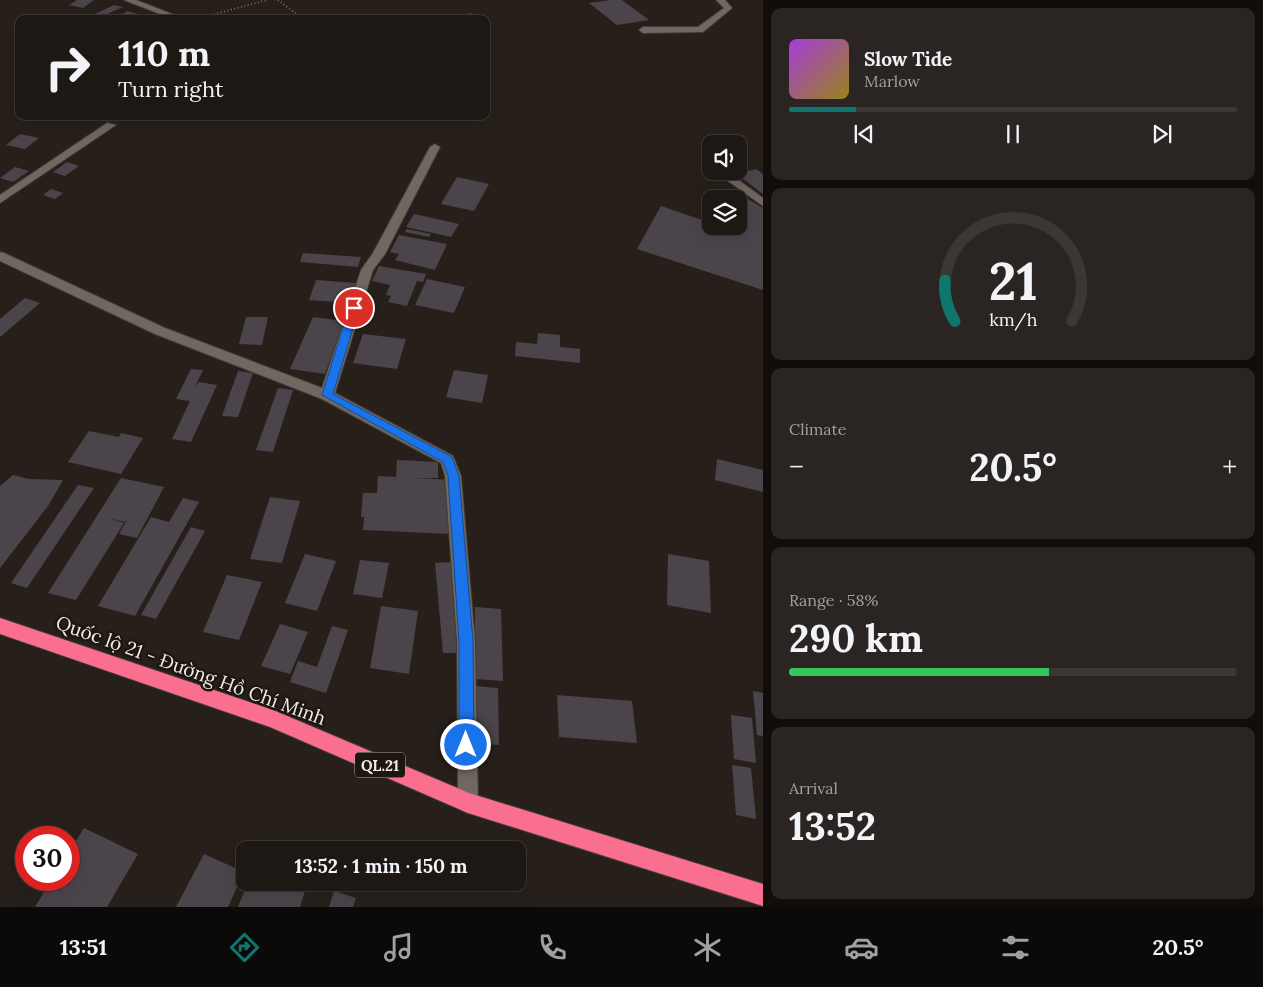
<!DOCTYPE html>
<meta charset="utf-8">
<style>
body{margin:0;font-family:Lora,serif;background:#2a2522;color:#f1f3f6;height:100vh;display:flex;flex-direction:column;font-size:19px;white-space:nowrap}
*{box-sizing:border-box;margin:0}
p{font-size:16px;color:#a0a0a0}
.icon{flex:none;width:28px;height:28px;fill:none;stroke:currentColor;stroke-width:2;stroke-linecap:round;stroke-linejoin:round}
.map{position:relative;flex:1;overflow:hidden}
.details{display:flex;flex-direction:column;gap:8px;padding:8px;background:#100d0b;width:500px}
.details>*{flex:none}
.top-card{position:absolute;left:15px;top:15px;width:475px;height:105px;border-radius:10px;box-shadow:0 5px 20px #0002,0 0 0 1px #3b3734;background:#1d1814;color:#f1f3f6;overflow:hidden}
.buttons{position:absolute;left:702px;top:135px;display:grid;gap:10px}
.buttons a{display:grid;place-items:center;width:45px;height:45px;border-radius:10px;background:#1d1814;box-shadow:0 5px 20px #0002,0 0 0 1px #3b3734;font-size:25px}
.speed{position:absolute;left:15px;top:826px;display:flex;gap:10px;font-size:25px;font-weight:700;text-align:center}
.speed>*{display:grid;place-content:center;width:65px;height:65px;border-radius:50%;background:#1d1814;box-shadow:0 5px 20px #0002,0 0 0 1px #3b3734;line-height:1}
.speed .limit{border:8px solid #d22;background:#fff;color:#111}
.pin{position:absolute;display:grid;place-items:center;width:42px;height:42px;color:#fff;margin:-21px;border:2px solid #fff;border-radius:50%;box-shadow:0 1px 5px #0007}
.me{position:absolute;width:55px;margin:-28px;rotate:0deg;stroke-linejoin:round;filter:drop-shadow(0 0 4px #0008)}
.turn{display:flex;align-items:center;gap:18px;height:105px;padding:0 20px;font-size:22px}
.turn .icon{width:65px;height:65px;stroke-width:2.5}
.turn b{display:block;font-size:35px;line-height:42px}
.big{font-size:38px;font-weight:800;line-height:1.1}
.details .tile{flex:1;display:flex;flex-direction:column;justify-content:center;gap:8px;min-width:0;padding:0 18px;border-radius:10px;background:#2a2522}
.details .dial{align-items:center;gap:0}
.dial svg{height:130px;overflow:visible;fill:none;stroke:#3b3734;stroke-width:7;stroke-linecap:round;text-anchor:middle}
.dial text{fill:#f1f3f6;stroke:none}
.song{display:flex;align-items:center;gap:15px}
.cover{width:60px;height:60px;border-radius:8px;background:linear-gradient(135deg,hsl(280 70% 55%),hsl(50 70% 35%))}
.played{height:5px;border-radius:2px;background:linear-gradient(90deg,#0f766e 15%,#3b3734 15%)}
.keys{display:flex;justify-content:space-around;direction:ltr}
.heat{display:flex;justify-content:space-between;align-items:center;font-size:28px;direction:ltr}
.charge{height:8px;border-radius:4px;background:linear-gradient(90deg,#34c759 58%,#3b3734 0)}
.trip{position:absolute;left:236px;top:841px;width:290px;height:50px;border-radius:10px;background:#1d1814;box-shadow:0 5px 20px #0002,0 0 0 1px #3b3734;font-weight:800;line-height:50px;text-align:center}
.menu{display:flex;height:80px;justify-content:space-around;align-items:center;background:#0c0a08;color:#a0a0a0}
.menu .icon{width:35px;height:35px}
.menu .active{color:#0f766e}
.menu b{font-size:22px;color:#f1f3f6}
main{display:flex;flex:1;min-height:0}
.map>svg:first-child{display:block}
</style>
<main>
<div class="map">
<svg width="763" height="907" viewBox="0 0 763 907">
<rect width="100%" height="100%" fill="#27201a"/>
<path fill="#4c444b" d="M77 0H94L83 8 69 5Z
M611 0H622L649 20 617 25 589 3Z
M114 5 123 7 103 16 95 14Z
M128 11 137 14 126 19H112Z
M472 13 476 19H443L442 17Z
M20 134 39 138 25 149 6 145Z
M67 162 79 166 65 176 53 172Z
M15 167 29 171 13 182 0 178Z
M756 169 763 174V194L736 174Z
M457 177 489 184 474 211 441 204Z
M51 189 63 193 55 199 43 195Z
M748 199 763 208V290L637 249 661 206 711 223V226H739V209Z
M414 214 459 224 451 237 406 227Z
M407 229 431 234 429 237 405 232Z
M399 235 447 244 435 270 395 260 399 254 390 252Z
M303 253 361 257 358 267 300 262Z
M379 266 426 274 423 282 417 281 407 306 388 302 391 296 386 295 390 285 372 281Z
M427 279 465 287 454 313 415 305Z
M316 280 356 283 351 303 309 300Z
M25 298 40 303 0 337V319Z
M246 317H268L262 345 239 344Z
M313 317 344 321 325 374 290 369Z
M538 333 560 335V347L580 349V363L515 356 516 342 537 344Z
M363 334 406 339 397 369 353 363Z
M191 369 203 370 195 387 199 382 217 385 191 442 172 439 190 401 176 399Z
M454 370 488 375 482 403 446 397Z
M238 371 253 373 238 417 222 416Z
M278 388 293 390 273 452 256 450Z
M89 431 119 437 121 433 143 438 121 474 68 462Z
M717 459 763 470V492L715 480Z
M397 460 438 462V478H415L452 480 451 534 363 530 364 517H361L363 493H377L378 476 396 477Z
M13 475 29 479 63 480 48 506 0 568V486Z
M121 478 164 487 137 538 119 534 127 520 125 522 107 518 124 523 76 600 48 593Z
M78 485 94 488 27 588 11 583Z
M270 497 300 501 282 563 250 559Z
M183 498 199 502 135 616 98 606 151 517 169 522Z
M191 527 205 531 156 619 141 615Z
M305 554 336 561 317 611 285 603Z
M668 554 709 561 711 613 667 605Z
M360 560 389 563 382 598 353 594Z
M452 562 461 653H443L435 563Z
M227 575 262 582 239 640 203 632Z
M381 606 418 611 409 674 370 668Z
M475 607 501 609 503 681 475 679Z
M280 624 308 632 290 674 261 666Z
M332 626 348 630 326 693 290 682 298 661 317 667Z
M475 686 498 688 499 745 474 743Z
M753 691 763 693V736L757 735Z
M557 695 632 701 637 743 559 737Z
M731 715 752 718 756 763 734 759Z
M732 765 751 768 756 819 736 815Z
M84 828 138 854 107 907H35L51 880H69V852Z
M204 854 244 872 228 907H176Z
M248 882H308L300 907H238Z
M334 891 356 898 353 907H329Z"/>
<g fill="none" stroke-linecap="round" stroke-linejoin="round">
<g stroke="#403b37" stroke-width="2">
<path id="minor" d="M124 0H136L185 19H173Z
M716 0H725L732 8 703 32 643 33 639 30 643 27H698L724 8Z
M107 123 116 125 0 203V195Z
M435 144 440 147 385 254 373 270 335 393 453 456 461 476 475 641 478 803 475 810 468 813 461 810 458 803 457 641 445 476 441 463 322 399 155 334 0 261V252L4 253 165 328 322 388 361 270 373 253 430 147Z
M714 171H726L763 198V206Z"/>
</g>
<g stroke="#403b37" stroke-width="2">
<path id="highway" d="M0 618 273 710 469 793 763 884V906L468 813 270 727 0 634Z"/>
</g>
<path stroke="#726c66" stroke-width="2" stroke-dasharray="1 2.5" stroke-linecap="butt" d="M278 0 303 19
M197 19 267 0"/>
<use href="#minor" fill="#6f6760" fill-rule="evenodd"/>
<use href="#highway" fill="#fa6e90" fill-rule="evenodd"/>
</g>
<path fill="#1a73e8" stroke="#114b97" d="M354 305 359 308 333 394 452 457 459 476 473 641 474 745 471 750 466 752 461 750 459 745V641L448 476 443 462 322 395 349 308Z"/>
<g text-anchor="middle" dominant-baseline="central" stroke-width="5" stroke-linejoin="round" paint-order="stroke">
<rect fill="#1d1611" stroke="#b1aba7" stroke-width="1" x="355" y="752.5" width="50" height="25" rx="4"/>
<g font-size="15" font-weight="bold" fill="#f0ebe7">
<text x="380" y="765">QL.21</text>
</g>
<g font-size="19" fill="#f0ebe7" stroke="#1d1611">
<text transform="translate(191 670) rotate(20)">Quốc lộ 21 - Đường Hồ Chí Minh</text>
</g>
</g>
</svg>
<div class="buttons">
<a><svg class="icon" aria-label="sound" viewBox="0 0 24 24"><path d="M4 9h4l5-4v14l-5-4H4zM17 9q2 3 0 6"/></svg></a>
<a><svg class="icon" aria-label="layers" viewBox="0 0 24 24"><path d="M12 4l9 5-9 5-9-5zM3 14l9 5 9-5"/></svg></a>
</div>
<div class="speed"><div class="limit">30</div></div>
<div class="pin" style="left:354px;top:308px;background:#d93025"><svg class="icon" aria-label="arrive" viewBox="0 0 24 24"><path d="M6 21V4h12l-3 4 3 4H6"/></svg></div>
<svg class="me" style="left:466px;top:745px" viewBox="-20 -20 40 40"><circle r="17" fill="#1a73e8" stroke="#fff" stroke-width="3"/><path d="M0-11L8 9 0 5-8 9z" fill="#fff"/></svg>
<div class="trip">13:52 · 1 min · 150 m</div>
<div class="top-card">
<div class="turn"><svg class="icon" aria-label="right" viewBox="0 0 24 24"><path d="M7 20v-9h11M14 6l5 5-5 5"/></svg><div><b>110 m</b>Turn right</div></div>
</div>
</div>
<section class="details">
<div class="tile">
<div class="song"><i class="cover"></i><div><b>Slow Tide</b><p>Marlow</p></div></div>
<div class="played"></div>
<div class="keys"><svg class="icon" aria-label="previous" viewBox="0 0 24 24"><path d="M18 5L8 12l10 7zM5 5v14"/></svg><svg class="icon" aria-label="pause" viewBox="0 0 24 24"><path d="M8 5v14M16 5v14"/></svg><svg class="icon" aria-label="next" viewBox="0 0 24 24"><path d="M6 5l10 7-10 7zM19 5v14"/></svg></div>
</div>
<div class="tile dial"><svg viewBox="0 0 100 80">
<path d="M14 69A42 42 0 1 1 86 69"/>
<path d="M14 69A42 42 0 0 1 8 44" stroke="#0f766e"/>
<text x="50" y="56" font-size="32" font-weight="700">21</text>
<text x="50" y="72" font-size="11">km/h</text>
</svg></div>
<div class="tile"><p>Climate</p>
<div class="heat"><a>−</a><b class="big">20.5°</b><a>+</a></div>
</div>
<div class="tile"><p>Range · 58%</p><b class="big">290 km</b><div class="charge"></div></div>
<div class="tile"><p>Arrival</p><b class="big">13:52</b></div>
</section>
</main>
<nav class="menu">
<b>13:51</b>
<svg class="icon active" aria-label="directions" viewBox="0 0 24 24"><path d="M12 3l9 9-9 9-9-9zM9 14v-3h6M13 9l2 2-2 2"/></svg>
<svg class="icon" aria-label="music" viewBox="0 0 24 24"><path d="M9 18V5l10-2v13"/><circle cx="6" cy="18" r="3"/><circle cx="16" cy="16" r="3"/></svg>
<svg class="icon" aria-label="phone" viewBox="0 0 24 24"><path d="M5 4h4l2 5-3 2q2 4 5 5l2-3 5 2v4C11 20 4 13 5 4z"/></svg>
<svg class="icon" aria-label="climate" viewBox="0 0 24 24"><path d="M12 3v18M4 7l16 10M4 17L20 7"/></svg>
<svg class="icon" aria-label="car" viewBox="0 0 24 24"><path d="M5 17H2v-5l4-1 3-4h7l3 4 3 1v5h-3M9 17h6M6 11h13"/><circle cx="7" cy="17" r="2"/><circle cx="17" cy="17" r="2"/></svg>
<svg class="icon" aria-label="filters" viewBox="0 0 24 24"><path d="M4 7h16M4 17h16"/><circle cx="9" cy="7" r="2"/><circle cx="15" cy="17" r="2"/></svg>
<b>20.5°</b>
</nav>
